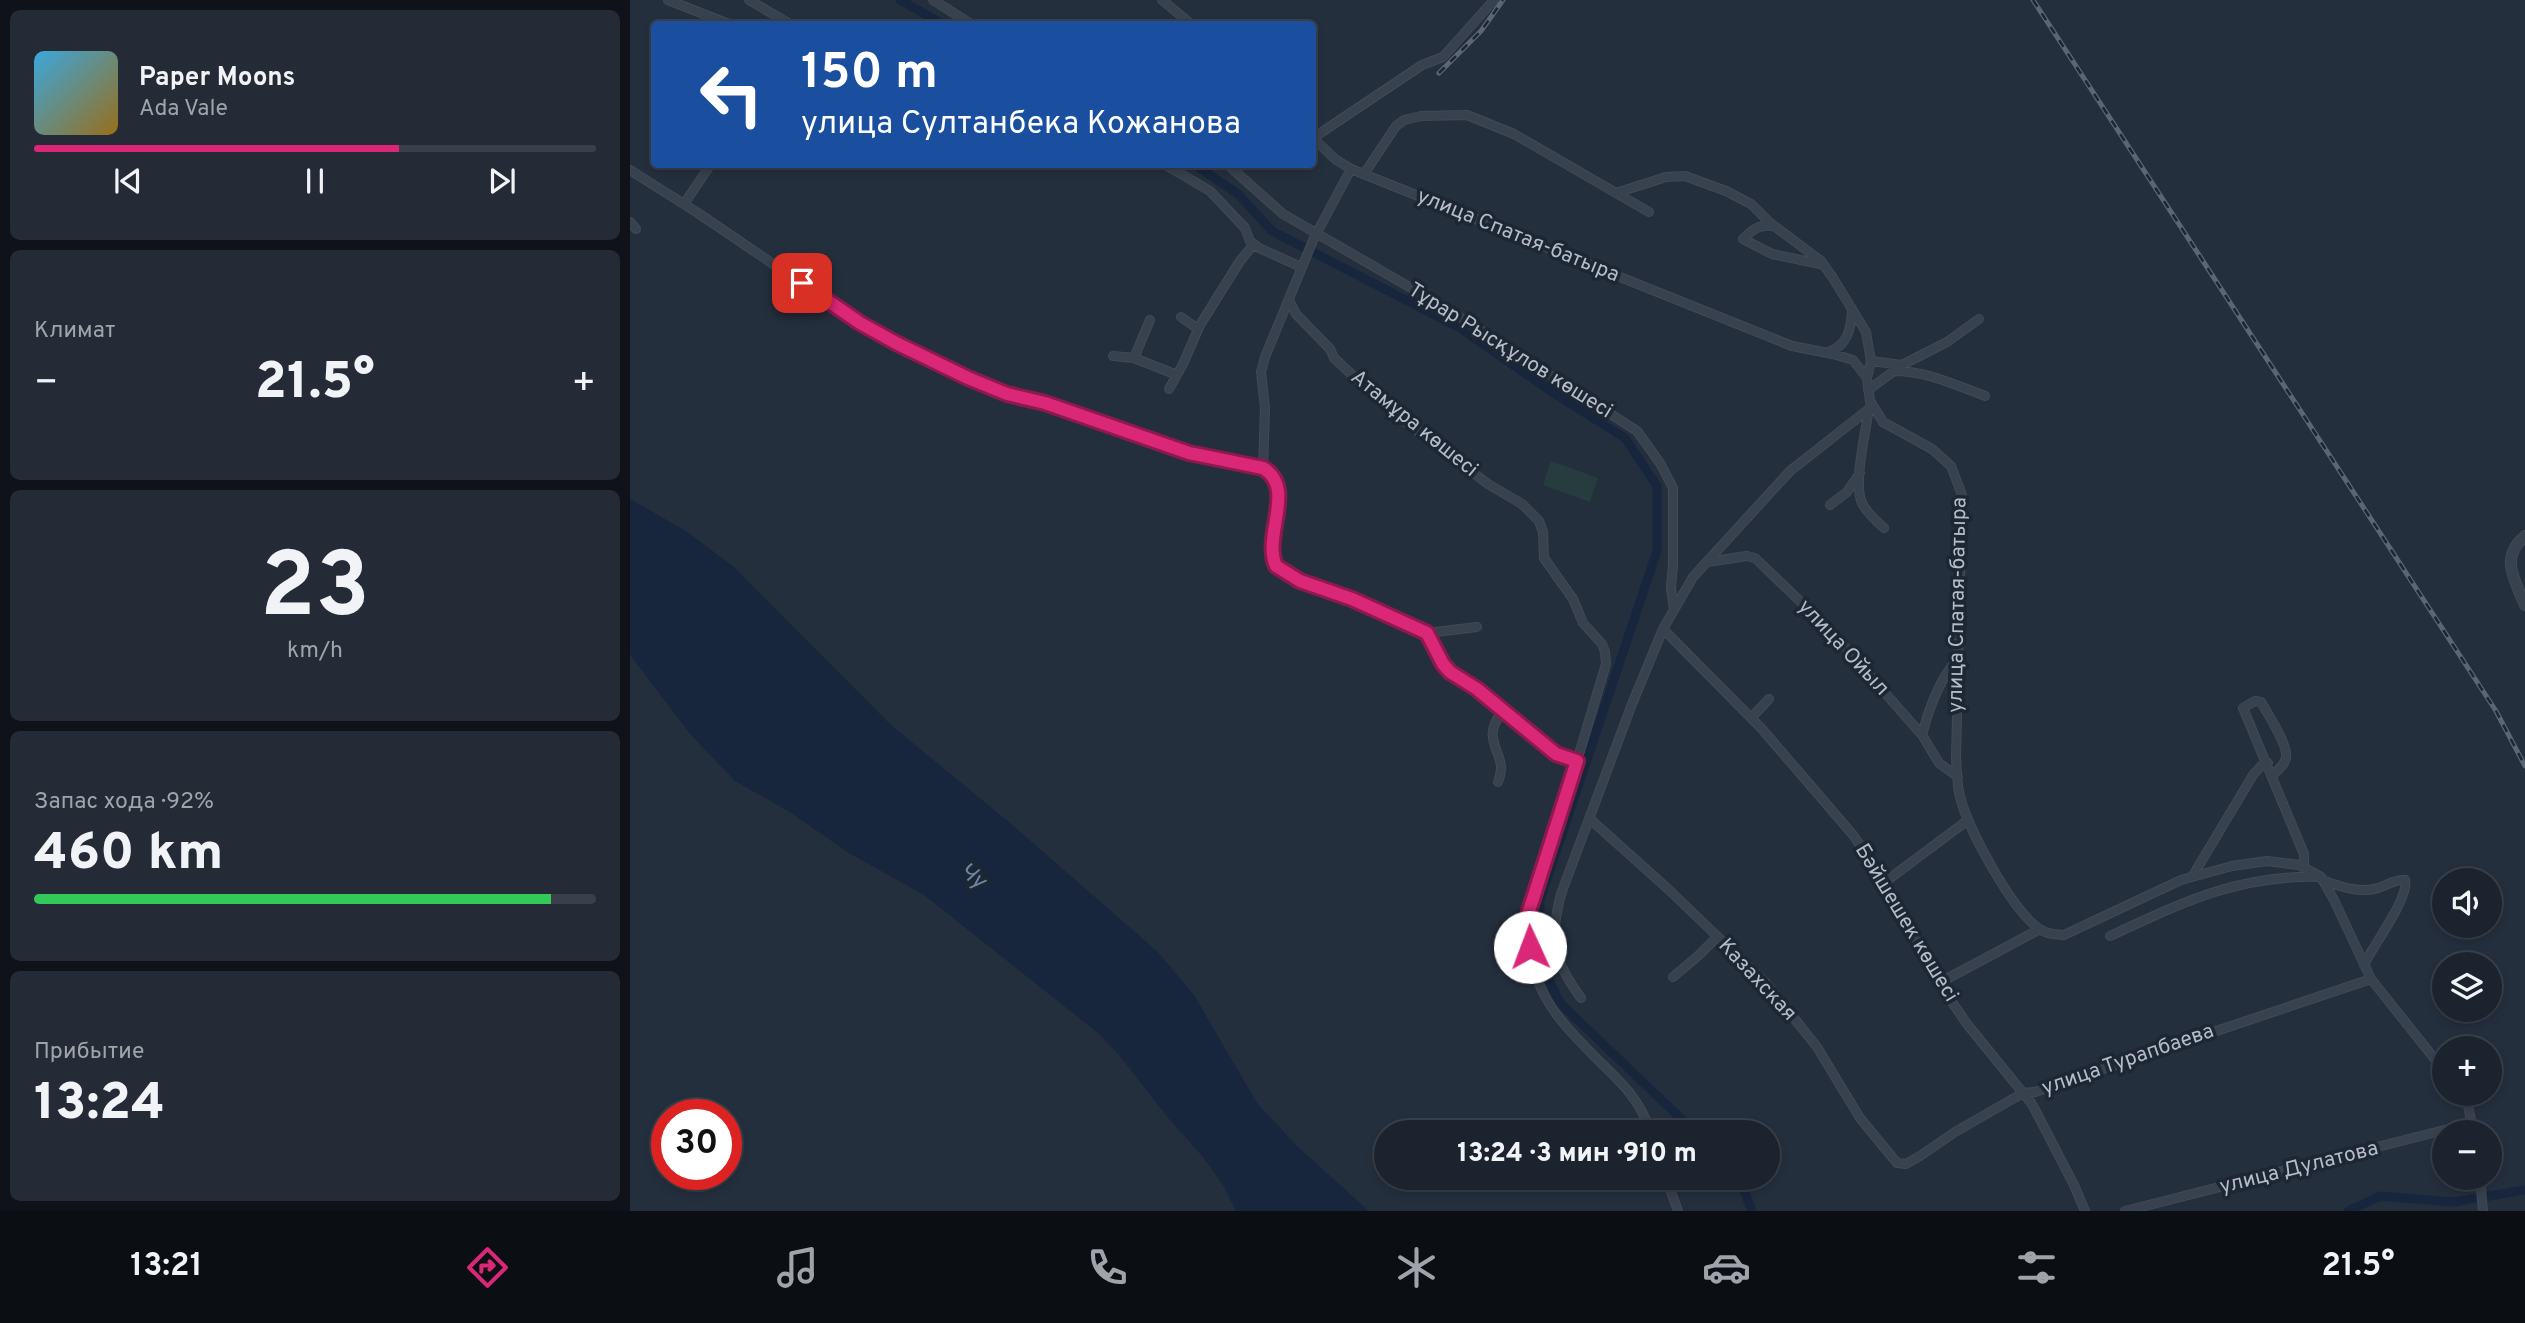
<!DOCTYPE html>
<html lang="ru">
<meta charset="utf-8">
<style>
body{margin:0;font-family:Overpass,sans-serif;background:#242b36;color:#f1f3f6;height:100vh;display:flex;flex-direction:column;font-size:26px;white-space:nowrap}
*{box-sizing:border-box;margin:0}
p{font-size:23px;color:#a0a4aa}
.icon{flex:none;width:38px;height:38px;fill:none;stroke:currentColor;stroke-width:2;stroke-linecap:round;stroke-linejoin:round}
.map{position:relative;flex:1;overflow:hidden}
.side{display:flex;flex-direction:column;gap:10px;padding:10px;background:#0f1319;width:630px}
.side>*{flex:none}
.hud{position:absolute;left:21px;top:21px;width:665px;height:147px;border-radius:7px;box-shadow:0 4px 10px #0003,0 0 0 2px #39404a;background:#1a4fa0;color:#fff;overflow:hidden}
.controls{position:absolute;left:1802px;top:868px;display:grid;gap:14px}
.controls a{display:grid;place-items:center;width:70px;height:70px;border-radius:50%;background:#1b232e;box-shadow:0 4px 10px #0003,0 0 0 2px #39404a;font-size:35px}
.speed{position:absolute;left:21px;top:1099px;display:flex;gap:14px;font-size:35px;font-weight:700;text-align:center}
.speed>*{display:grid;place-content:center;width:91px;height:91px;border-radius:50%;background:#1b232e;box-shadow:0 4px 10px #0003,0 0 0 2px #39404a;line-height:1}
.speed .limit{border:10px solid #d22;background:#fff;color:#111}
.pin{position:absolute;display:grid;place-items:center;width:60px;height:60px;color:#fff;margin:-30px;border-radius:14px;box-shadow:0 4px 10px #0006}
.me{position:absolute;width:77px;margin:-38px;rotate:358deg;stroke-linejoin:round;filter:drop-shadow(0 0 5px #0008)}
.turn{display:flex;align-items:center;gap:24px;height:147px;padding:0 35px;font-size:32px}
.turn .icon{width:91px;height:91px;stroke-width:2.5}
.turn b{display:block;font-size:49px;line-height:60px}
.big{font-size:52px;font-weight:800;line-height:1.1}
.side .widget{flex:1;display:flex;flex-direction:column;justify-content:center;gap:10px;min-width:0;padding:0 24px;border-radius:10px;background:#242b36}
.side .dial{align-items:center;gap:0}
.dial b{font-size:91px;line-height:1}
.song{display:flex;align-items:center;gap:21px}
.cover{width:84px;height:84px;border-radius:10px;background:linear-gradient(135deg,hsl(200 70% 55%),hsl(40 70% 35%))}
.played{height:7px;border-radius:4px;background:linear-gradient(90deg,#db2777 65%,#39404a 65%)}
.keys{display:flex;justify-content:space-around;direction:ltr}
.heat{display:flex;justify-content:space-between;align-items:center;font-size:38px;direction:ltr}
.charge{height:10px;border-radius:5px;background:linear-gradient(90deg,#34c759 92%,#39404a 0)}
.trip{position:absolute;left:744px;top:1120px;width:406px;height:70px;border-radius:35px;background:#1b232e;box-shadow:0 4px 10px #0003,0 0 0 2px #39404a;font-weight:800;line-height:70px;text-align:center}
.menu{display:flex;height:112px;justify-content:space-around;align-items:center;background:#0b0e12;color:#a0a4aa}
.menu .icon{width:49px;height:49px}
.menu .on{color:#db2777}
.menu b{font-size:32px;color:#f1f3f6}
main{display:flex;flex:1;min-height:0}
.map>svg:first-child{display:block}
</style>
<main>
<section class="side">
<div class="widget">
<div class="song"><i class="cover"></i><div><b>Paper Moons</b><p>Ada Vale</p></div></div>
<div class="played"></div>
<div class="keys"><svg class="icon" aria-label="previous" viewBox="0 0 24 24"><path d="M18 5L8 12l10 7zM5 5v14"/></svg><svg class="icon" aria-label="pause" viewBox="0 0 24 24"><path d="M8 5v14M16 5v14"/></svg><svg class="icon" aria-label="next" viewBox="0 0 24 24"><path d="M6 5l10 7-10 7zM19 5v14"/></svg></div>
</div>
<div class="widget"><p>Климат</p>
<div class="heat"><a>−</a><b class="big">21.5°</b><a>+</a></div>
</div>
<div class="widget dial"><b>23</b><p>km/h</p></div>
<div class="widget"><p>Запас хода · 92%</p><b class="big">460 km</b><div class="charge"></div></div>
<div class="widget"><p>Прибытие</p><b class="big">13:24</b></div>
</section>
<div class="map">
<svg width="1895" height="1211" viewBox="0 0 1895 1211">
<rect width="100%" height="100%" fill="#242f3e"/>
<path fill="#263c3f" d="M921 461 968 478 960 502 913 485Z"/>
<path fill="#17263c" d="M0 499 56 531 104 567 261 725 380 823 527 951 564 995 627 1103 667 1146 739 1211H606L593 1185 573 1157 539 1119 489 1055 468 1033 294 895 217 852 163 814 105 781 61 735 0 655Z"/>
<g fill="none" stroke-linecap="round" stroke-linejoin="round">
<path stroke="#17263c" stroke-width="9" d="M270 0 313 24
M564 164 608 194 642 231 830 328 922 392 995 438 1027 486V551L910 900 909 959 930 1003 1065 1132
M1109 1178 1122 1211
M1718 1211 1750 1196 1824 1202 1895 1190"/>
<g stroke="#414a57" stroke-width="10">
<path id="minor" d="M38 0 99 24
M119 0 160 24
M303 0 341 24
M532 0 561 24
M682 137 705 159 721 169 1162 346 1203 354 1223 360 1237 378 1240 401 1253 422 1302 449 1321 466 1332 495 1326 759C1327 770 1327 781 1329 792 1335 825 1381 908 1408 928 1416 934 1424 934 1434 935L1551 880 1602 866 1637 861 1669 865 1691 877 1704 900 1741 979 1815 1072
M683 138 792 65 813 57 864 0
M534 164 580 191 615 228 620 241 629 248 671 267
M597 164 653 214 814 307 1007 431 1030 463 1043 488V564L1041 588 1044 609
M0 170 68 213 230 323 338 378 377 394 415 403 559 453 633 468C667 488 632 536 646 566L670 581 722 599 797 633 813 664 820 672 847 689 926 754 947 761 899 911C896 984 919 1011 968 1060 993 1084 1009 1099 1021 1132
M734 174 766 126 774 120 791 116 837 115 884 134 1019 212
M986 193 1036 177 1055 176 1096 191 1121 204 1139 222 1191 261 1203 278 1236 332 1241 361 1237 378
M54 204 81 164
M0 222 6 229
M1142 226C1129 224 1122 230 1113 239L1142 254 1190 264
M659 300 666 314 700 349 704 358 733 385 773 420 858 484 892 504 909 521 913 532 914 558 943 599 953 623 972 644 975 652 976 664 947 761
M551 317 568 329
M520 320 504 358 547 375
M1198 352C1217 346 1221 330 1222 311
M483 356 504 358
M1241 361 1272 365 1317 342 1349 319
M1264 371C1297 371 1325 385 1355 396
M539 389 553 364 570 325 610 261 624 244
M1238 390 1267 369
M1239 408C1236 431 1223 483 1232 503 1237 513 1246 521 1254 528
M633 468 635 408 631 372 635 357 684 238 721 169
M1200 505 1217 492 1230 473
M1077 562 1117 556 1125 558 1197 627 1292 735 1309 763 1328 777
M1033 629 1132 729 1223 835 1255 882 1309 983 1337 1024 1402 1104 1444 1185 1455 1211
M797 633 847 627
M1121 718 1139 699
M1292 735C1299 708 1309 679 1328 659
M1643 775C1648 770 1655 765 1656 757 1658 745 1638 714 1631 702L1625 701 1613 708 1674 854V868
M868 782C876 761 866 757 863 738 861 728 867 719 872 711
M960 819 1038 889 1136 983 1187 1047 1230 1118 1267 1163 1276 1164 1290 1156 1325 1132 1393 1093 1405 1092 1741 979
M1562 877 1623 775 1631 766 1638 763
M1692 880C1709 886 1731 894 1748 888 1759 885 1763 879 1775 880 1780 897 1742 947 1734 965
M1255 882 1338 820
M1480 936C1551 903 1610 874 1691 877
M1043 977 1068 956 1087 937
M1309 983 1410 929
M951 998C923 960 919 940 931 894L1002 704 1033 629 1063 577 1160 471 1239 409
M1830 1094 1838 1105 1843 1132
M1036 1178 1048 1211
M1850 1178 1853 1211
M1495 1211 1842 1123"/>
</g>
<g stroke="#414a57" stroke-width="12">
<path id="tertiary" d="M1895 536C1869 558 1885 580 1895 605"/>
</g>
<use href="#minor" stroke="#38414e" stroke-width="8"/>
<use href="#tertiary" stroke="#38414e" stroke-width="10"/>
<g stroke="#5a6575" stroke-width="5">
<path id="rail" d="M1403 0 1866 711 1895 766
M809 73 851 31 873 0"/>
</g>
<use href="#rail" stroke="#1d2633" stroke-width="2.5" stroke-dasharray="8" stroke-linecap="butt"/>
</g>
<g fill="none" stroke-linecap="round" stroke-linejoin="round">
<g stroke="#8e194d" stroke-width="18">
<path id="route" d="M172 283 230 323 266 343 338 378 377 394 415 403 559 453 633 468C667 488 632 536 646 566L670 581 722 599 797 633 813 664 820 672 847 689 926 754 947 761 899 911 900 947"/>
</g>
<use href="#route" stroke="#db2777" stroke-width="12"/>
</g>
<g text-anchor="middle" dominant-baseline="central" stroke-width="7" stroke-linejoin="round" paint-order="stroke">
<g font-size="21" fill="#b4bcc9" stroke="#1d2633">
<text transform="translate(888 236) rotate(22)">улица Спатая-батыра</text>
<text transform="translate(880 351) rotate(32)">Тұрар Рысқұлов көшесі</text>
<text transform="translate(784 424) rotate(39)">Атамұра көшесі</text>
<text transform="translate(1328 605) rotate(-89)">улица Спатая-батыра</text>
<text transform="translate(1213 648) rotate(47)">улица Ойыл</text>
<text transform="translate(1276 923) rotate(59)">Бәйшешек көшесі</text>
<text transform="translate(1127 980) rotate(47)">Казахская</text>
<text transform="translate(1498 1060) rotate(-19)">улица Турапбаева</text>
<text transform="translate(1669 1168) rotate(-14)">улица Дулатова</text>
</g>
<g font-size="23" font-style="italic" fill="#6d86a8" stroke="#1d2633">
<text transform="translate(342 877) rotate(38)">Чу</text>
</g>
</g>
</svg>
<div class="controls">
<a><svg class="icon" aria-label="sound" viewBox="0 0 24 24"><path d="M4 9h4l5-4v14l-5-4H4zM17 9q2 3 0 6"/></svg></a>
<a><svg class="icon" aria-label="layers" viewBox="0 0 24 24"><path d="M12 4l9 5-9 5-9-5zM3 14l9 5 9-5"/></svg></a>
<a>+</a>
<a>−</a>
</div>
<div class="speed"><div class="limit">30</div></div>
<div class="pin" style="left:172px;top:283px;background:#d93025"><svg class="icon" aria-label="arrive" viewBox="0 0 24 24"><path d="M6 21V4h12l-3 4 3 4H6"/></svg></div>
<svg class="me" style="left:900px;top:947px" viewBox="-20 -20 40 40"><circle r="19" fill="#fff"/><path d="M0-13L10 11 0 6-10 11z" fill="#db2777"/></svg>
<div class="trip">13:24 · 3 мин · 910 m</div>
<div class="hud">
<div class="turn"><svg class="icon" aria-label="left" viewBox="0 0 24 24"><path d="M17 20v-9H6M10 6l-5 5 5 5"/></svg><div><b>150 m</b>улица Султанбека Кожанова</div></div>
</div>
</div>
</main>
<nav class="menu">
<b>13:21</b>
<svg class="icon on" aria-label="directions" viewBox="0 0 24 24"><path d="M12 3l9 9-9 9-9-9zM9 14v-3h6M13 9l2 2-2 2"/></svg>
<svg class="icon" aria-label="music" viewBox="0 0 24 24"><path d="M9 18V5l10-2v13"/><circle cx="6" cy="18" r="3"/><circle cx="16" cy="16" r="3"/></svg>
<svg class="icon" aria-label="phone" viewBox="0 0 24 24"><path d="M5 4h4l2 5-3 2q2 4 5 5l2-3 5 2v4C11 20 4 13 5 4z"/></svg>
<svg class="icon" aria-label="climate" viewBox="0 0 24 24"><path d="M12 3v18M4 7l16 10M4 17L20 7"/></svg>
<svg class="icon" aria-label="car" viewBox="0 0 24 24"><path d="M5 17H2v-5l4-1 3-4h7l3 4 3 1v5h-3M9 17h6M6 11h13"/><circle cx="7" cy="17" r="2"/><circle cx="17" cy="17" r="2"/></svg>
<svg class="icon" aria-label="filters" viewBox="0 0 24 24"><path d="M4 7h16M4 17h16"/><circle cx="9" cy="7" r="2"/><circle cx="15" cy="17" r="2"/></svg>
<b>21.5°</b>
</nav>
